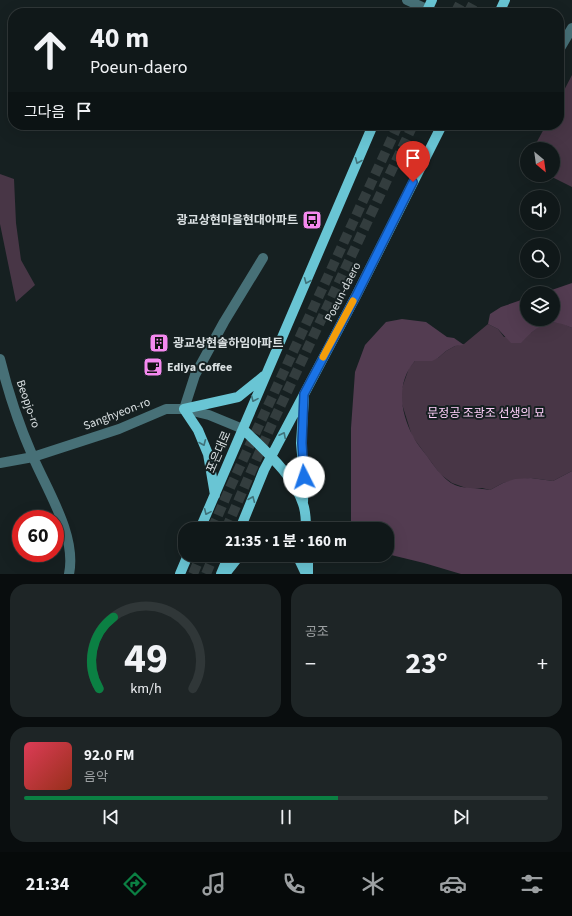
<!DOCTYPE html>
<html lang="ko">
<meta charset="utf-8">
<style>
body{margin:0;font-family:"Source Sans 3","Noto Sans KR",sans-serif;background:#1e2526;color:#f1f3f6;height:100vh;display:flex;flex-direction:column;font-size:15px;white-space:nowrap}
*{box-sizing:border-box;margin:0}
p{font-size:13px;color:#9ca0a2}
.icon{flex:none;width:22px;height:22px;fill:none;stroke:currentColor;stroke-width:2;stroke-linecap:round;stroke-linejoin:round}
.map{position:relative;height:574px;overflow:hidden}
.panel{display:flex;flex-direction:column;gap:10px;padding:10px;background:#090d0e;flex:1}
.panel>*{flex:none}
.hud{position:absolute;left:8px;top:8px;width:556px;height:122px;border-radius:16px;box-shadow:0 4px 16px #0002,0 0 0 1px #303738;background:#101819;color:#f1f3f6;overflow:hidden}
.needle{width:26px;rotate:151deg}
.controls{position:absolute;left:520px;top:142px;display:grid;gap:8px}
.controls a{display:grid;place-items:center;width:40px;height:40px;border-radius:50%;background:#101819;box-shadow:0 4px 16px #0002,0 0 0 1px #303738;font-size:20px}
.speed{position:absolute;left:12px;top:510px;display:flex;gap:8px;font-size:20px;font-weight:700;text-align:center}
.speed>*{display:grid;place-content:center;width:52px;height:52px;border-radius:50%;background:#101819;box-shadow:0 4px 16px #0002,0 0 0 1px #303738;line-height:1}
.speed .limit{border:6px solid #d22;background:#fff;color:#111}
.pin{position:absolute;display:grid;place-items:center;width:34px;height:34px;color:#fff;margin:-41px -17px;border-radius:50% 50% 50% 0;rotate:-45deg;box-shadow:0 0 4px #0007}
.pin .icon{rotate:45deg}
.me{position:absolute;width:44px;margin:-22px;rotate:356deg;stroke-linejoin:round;filter:drop-shadow(0 0 3px #0008)}
.turn{display:flex;align-items:center;gap:14px;height:84px;padding:0 16px;font-size:18px}
.turn .icon{width:52px;height:52px;stroke-width:2.5}
.turn b{display:block;font-size:28px;line-height:34px}
.then{display:flex;align-items:center;height:38px;padding:0 16px;background:#0003;gap:8px;font-size:15px}
.big{font-size:30px;font-weight:700;line-height:1.1}
.panel .card{flex:1;display:flex;flex-direction:column;justify-content:center;gap:6px;min-width:0;padding:0 14px;border-radius:16px;background:#1e2526}
.panel .dial{align-items:center;gap:0}
.dial svg{height:104px;overflow:visible;fill:none;stroke:#303738;stroke-width:7;stroke-linecap:round;text-anchor:middle}
.dial text{fill:#f1f3f6;stroke:none}
.song{display:flex;align-items:center;gap:12px}
.cover{width:48px;height:48px;border-radius:6px;background:linear-gradient(135deg,hsl(350 70% 55%),hsl(10 70% 35%))}
.played{height:4px;border-radius:2px;background:linear-gradient(90deg,#0b8043 60%,#303738 60%)}
.keys{display:flex;justify-content:space-around;direction:ltr}
.heat{display:flex;justify-content:space-between;align-items:center;font-size:22px;direction:ltr}
.panel .tiles{flex:1;display:grid;gap:10px;grid-template-columns:1fr 1fr}
.card:last-child{grid-column:span 2}
.trip{position:absolute;left:178px;top:522px;width:216px;height:40px;border-radius:16px;background:#101819;box-shadow:0 4px 16px #0002,0 0 0 1px #303738;font-weight:700;line-height:40px;text-align:center}
.dock{display:flex;height:64px;justify-content:space-around;align-items:center;background:#060a0a;color:#9ca0a2}
.dock .icon{width:28px;height:28px}
.dock .on{color:#0b8043}
.dock b{font-size:18px;color:#f1f3f6}
.map>svg:first-child{display:block}
</style>
<div class="map">
<svg width="572" height="574" viewBox="0 0 572 574">
<rect width="100%" height="100%" fill="#162021"/>
<path fill="#483646" d="M572 75V187L548 175H553V149H533L546 125H559V100Z
M0 174 14 179 16 223 21 260 35 285 16 302 0 224Z
M549 323H562L572 328V471L553 481 531 478 503 483 490 490 482 488 469 489 452 483 440 474 412 436 402 404V388L409 368 415 361 438 358 446 351 455 346 464 344 488 324 498 329 504 337 531 333 539 326Z"/>
<path fill="#533c51" d="M572 283V328C549 316 537 326 521 343H511L498 329 488 324 490 314 501 307 527 298V319H553V293H543Z
M402 319 426 322 447 337 454 338 464 345 455 346 446 351 438 358 432 361H415C396 382 400 412 413 436 416 443 422 449 427 456 434 466 441 476 451 483 463 490 477 487 490 490L503 483 515 479 531 478 553 481 572 471V574H461L424 563 387 554V529H351V428L355 372 365 345 386 322Z"/>
<g fill="none" stroke-linecap="round" stroke-linejoin="round">
<path stroke="#333d3e" stroke-width="10" stroke-dasharray="10 5" stroke-linecap="butt" d="M455 13 462 0
M468 13 475 0
M212 529 229 490 398 125
M226 529 271 426 413 125
M193 574 201 555
M206 574 214 555"/>
<path stroke="#477077" stroke-width="10" d="M407 0 435 13
M559 50 572 28
M0 359C8 392 19 425 33 457 47 490 77 536 69 574
M184 409 195 375 224 322 263 258
M0 463 33 457 119 429 166 409H184L209 415 243 429"/>
<path stroke="#69c5d4" stroke-width="10" d="M426 13 432 0
M499 13 505 0
M243 429C265 451 293 474 303 504 306 512 306 521 306 529
M215 495 208 454 198 430 184 409 238 397 264 376
M303 502 304 477 301 443 304 398
M200 529 373 125
M240 529 264 470 356 296 442 125
M265 529 276 527 279 529
M297 555 306 574
M308 555V573
M180 574 188 555
M221 574 229 555
M225 574 240 555"/>
</g>
<defs><path id="oneway-chevron" d="M-2-3.5L2.5 0L-2 3.5" fill="none" stroke-width="1.6" stroke-linecap="round" stroke-linejoin="round"/></defs>
<g stroke="#40727a">
<use href="#oneway-chevron" transform="translate(358 161) rotate(113)"/>
<use href="#oneway-chevron" transform="translate(307 281) rotate(113)"/>
<use href="#oneway-chevron" transform="translate(254 399) rotate(114)"/>
<use href="#oneway-chevron" transform="translate(283 435) rotate(-63)"/>
<use href="#oneway-chevron" transform="translate(203 443) rotate(67)"/>
<use href="#oneway-chevron" transform="translate(252 499) rotate(-67)"/>
<use href="#oneway-chevron" transform="translate(207 512) rotate(114)"/>
</g>
<g fill="none" stroke-linecap="round" stroke-linejoin="round">
<g stroke="#114b97" stroke-width="10">
<path id="route" d="M304 477 302 443 304 394 356 296 413 182"/>
</g>
<use href="#route" stroke="#1a73e8" stroke-width="7"/>
<path stroke="#f59e0b" stroke-width="7" d="M323 357 353 301"/>
</g>
<defs>
<g id="bus-square" transform="scale(1)"><rect x="-9" y="-9" width="18" height="18" rx="4" fill="#f589ef" stroke="#162021"/><path d="M-5-6H5V4H4V6H2V4H-2V6H-4V4H-5ZM-3.5-4V0h7V-4ZM-3.5 1.2v1.5H-2V1.2ZM2 1.2v1.5H3.5V1.2Z" fill="#111"/></g>
<g id="building-square" transform="scale(1)"><rect x="-9" y="-9" width="18" height="18" rx="4" fill="#f589ef" stroke="#162021"/><path d="M-4-6H4V6H1V3H-1V6H-4ZM-2.5-4.3h1.7v1.8h-1.7ZM.8-4.3h1.7v1.8H.8ZM-2.5-1h1.7V.8h-1.7ZM.8-1h1.7V.8H.8Z" fill="#111"/></g>
<g id="cafe-square" transform="scale(1)"><rect x="-9" y="-9" width="18" height="18" rx="4" fill="#f589ef" stroke="#162021"/><path d="M-5.5-4.5H6V0H3Q3 3.5 0 3.5H-2.5Q-5.5 3.5-5.5 0ZM3-3.2v2h1.7v-2ZM-6 4.5H4V6H-6Z" fill="#111"/></g>
</defs>
<g fill-rule="evenodd">
<use href="#bus-square" x="312" y="220"/>
<use href="#building-square" x="159" y="343"/>
<use href="#cafe-square" x="153" y="367"/>
</g>
<g text-anchor="middle" dominant-baseline="central" stroke-width="4" stroke-linejoin="round" paint-order="stroke">
<g font-size="12" font-weight="bold" fill="#dae0e2" stroke="#162021" text-anchor="start">
<text x="298" y="220" text-anchor="end">광교상현마을현대아파트</text>
<text x="173" y="343">광교상현솔하임아파트</text>
<text x="167" y="367">Ediya Coffee</text>
</g>
<g font-size="12" fill="#dae0e2" stroke="#162021">
<text transform="translate(343 292) rotate(-63)">Poeun-daero</text>
<text transform="translate(28 404) rotate(71)">Beopjo-ro</text>
<text transform="translate(117 414) rotate(-21)">Sanghyeon-ro</text>
<text transform="translate(219 452) rotate(-67)">포은대로</text>
</g>
<g font-size="12" fill="#fecff9" stroke="#162021">
<text x="486" y="413">문정공 조광조 선생의 묘</text>
</g>
</g>
</svg>
<div class="controls">
<a><svg class="needle" viewBox="-14 -14 28 28"><path d="M0-13l5 13h-10z" fill="#e53935"/><path d="M0 13l5-13h-10z" fill="#9ca0a2"/></svg></a>
<a><svg class="icon" aria-label="sound" viewBox="0 0 24 24"><path d="M4 9h4l5-4v14l-5-4H4zM17 9q2 3 0 6"/></svg></a>
<a><svg class="icon" aria-label="search" viewBox="0 0 24 24"><circle cx="10" cy="10" r="6"/><path d="M15 15l6 6"/></svg></a>
<a><svg class="icon" aria-label="layers" viewBox="0 0 24 24"><path d="M12 4l9 5-9 5-9-5zM3 14l9 5 9-5"/></svg></a>
</div>
<div class="speed"><div class="limit">60</div></div>
<div class="pin" style="left:413px;top:182px;background:#d93025"><svg class="icon" aria-label="arrive" viewBox="0 0 24 24"><path d="M6 21V4h12l-3 4 3 4H6"/></svg></div>
<svg class="me" style="left:304px;top:477px" viewBox="-20 -20 40 40"><circle r="19" fill="#fff"/><path d="M0-13L10 11 0 6-10 11z" fill="#1a73e8"/></svg>
<div class="trip">21:35 · 1 분 · 160 m</div>
<div class="hud">
<div class="turn"><svg class="icon" aria-label="ahead" viewBox="0 0 24 24"><path d="M12 20V5M6 11l6-6 6 6"/></svg><div><b>40 m</b>Poeun-daero</div></div>
<div class="then">그다음<svg class="icon" aria-label="arrive" viewBox="0 0 24 24"><path d="M6 21V4h12l-3 4 3 4H6"/></svg></div>
</div>
</div>
<section class="panel">
<div class="tiles">
<div class="card dial"><svg viewBox="0 0 100 80">
<path d="M14 69A42 42 0 1 1 86 69"/>
<path d="M14 69A42 42 0 0 1 25 14" stroke="#0b8043"/>
<text x="50" y="56" font-size="32" font-weight="700">49</text>
<text x="50" y="72" font-size="11">km/h</text>
</svg></div>
<div class="card"><p>공조</p>
<div class="heat"><a>−</a><b class="big">23°</b><a>+</a></div>
</div>
<div class="card">
<div class="song"><i class="cover"></i><div><b>92.0 FM</b><p>음악</p></div></div>
<div class="played"></div>
<div class="keys"><svg class="icon" aria-label="previous" viewBox="0 0 24 24"><path d="M18 5L8 12l10 7zM5 5v14"/></svg><svg class="icon" aria-label="pause" viewBox="0 0 24 24"><path d="M8 5v14M16 5v14"/></svg><svg class="icon" aria-label="next" viewBox="0 0 24 24"><path d="M6 5l10 7-10 7zM19 5v14"/></svg></div>
</div>
</div>
</section>
<nav class="dock">
<b>21:34</b>
<svg class="icon on" aria-label="directions" viewBox="0 0 24 24"><path d="M12 3l9 9-9 9-9-9zM9 14v-3h6M13 9l2 2-2 2"/></svg>
<svg class="icon" aria-label="music" viewBox="0 0 24 24"><path d="M9 18V5l10-2v13"/><circle cx="6" cy="18" r="3"/><circle cx="16" cy="16" r="3"/></svg>
<svg class="icon" aria-label="phone" viewBox="0 0 24 24"><path d="M5 4h4l2 5-3 2q2 4 5 5l2-3 5 2v4C11 20 4 13 5 4z"/></svg>
<svg class="icon" aria-label="climate" viewBox="0 0 24 24"><path d="M12 3v18M4 7l16 10M4 17L20 7"/></svg>
<svg class="icon" aria-label="car" viewBox="0 0 24 24"><path d="M5 17H2v-5l4-1 3-4h7l3 4 3 1v5h-3M9 17h6M6 11h13"/><circle cx="7" cy="17" r="2"/><circle cx="17" cy="17" r="2"/></svg>
<svg class="icon" aria-label="filters" viewBox="0 0 24 24"><path d="M4 7h16M4 17h16"/><circle cx="9" cy="7" r="2"/><circle cx="15" cy="17" r="2"/></svg>
</nav>
